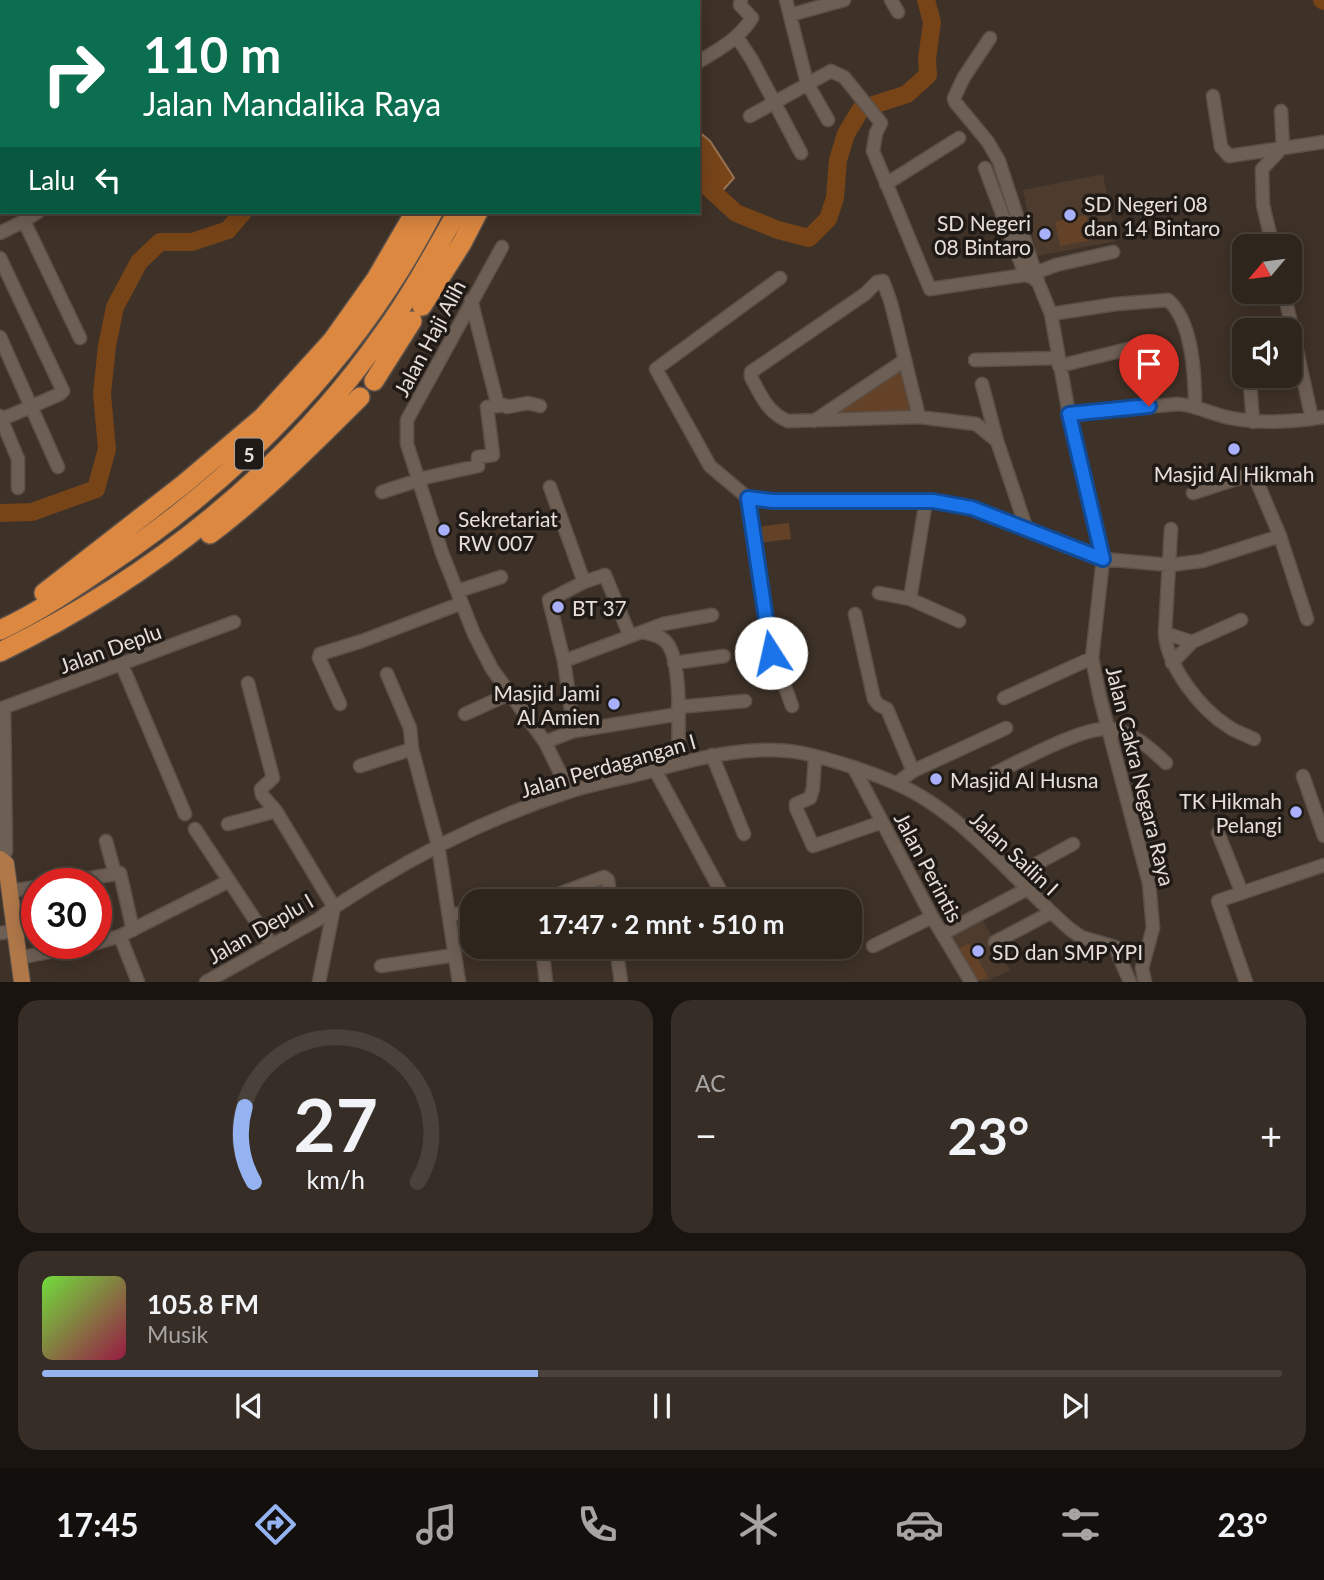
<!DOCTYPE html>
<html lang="id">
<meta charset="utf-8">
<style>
body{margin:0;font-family:Lato,sans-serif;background:#362d26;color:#f1f3f6;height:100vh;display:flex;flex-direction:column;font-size:26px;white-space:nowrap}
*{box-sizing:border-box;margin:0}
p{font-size:23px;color:#a7a5a4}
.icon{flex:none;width:38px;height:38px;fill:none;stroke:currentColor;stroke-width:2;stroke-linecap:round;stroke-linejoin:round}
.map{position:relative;height:982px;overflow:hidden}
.drawer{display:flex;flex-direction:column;gap:18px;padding:18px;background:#191410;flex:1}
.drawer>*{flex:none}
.banner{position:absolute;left:0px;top:0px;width:700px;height:214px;box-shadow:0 4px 18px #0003,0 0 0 2px #49423b;background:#0b6e4f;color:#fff;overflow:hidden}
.needle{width:46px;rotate:241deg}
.fabs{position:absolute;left:1232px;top:234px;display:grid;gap:14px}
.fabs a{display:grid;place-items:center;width:70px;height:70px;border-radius:14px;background:#2e251d;box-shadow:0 4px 18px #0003,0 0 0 2px #49423b;font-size:35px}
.speed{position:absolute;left:21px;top:868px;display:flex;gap:14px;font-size:35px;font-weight:700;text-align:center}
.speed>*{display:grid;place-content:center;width:91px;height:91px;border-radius:50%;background:#2e251d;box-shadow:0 4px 18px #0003,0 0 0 2px #49423b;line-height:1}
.speed .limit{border:10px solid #d22;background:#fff;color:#111}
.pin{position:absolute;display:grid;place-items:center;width:60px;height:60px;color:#fff;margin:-72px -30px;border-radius:50% 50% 50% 0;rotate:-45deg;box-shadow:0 0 7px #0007}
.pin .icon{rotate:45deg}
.me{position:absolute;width:77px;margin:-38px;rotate:350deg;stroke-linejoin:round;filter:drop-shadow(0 0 5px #0008)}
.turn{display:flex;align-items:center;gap:24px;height:147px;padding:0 28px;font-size:32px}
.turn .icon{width:91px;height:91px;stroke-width:2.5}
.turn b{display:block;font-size:49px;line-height:60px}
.then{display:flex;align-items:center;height:66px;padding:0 28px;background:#0003;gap:14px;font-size:26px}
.big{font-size:52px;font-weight:700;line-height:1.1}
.drawer .widget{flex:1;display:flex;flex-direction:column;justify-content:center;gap:10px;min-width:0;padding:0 24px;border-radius:21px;background:#362d26}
.drawer .dial{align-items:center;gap:0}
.dial svg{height:182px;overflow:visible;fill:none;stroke:#49423b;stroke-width:7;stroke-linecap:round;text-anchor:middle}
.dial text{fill:#f1f3f6;stroke:none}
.song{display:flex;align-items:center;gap:21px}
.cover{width:84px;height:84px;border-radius:10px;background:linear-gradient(135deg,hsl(100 70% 55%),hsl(340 70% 35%))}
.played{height:7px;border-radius:4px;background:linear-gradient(90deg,#95b2f1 40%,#49423b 40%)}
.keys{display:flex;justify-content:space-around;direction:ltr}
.heat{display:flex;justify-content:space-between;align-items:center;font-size:38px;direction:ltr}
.drawer .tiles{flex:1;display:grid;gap:18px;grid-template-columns:1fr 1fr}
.widget:last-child{grid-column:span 2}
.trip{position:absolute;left:460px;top:889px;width:402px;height:70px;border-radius:21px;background:#2e251d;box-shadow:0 4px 18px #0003,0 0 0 2px #49423b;font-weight:700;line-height:70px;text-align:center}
.menu{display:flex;height:112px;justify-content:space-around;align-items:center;background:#120f0c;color:#a7a5a4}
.menu .icon{width:49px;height:49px}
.menu .selected{color:#95b2f1}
.menu b{font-size:32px;color:#f1f3f6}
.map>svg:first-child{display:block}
</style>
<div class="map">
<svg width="1324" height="982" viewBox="0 0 1324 982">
<rect width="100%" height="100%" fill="#3e3127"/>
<path fill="#4d3b2e" d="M1103 174 1116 241 1037 256 1023 190Z
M980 915 1010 970 988 981H973L946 933Z"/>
<path fill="#644227" d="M1086 215 1091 240 1060 246 1055 222Z
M902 368 913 411 839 412Z
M789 523 791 539 758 543 756 527Z
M969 943 988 977 977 981 959 949Z"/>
<path fill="#774418" stroke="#997252" stroke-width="2" d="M698 131 710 141 734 178 715 199 698 182Z"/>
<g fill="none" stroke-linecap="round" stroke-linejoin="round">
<path stroke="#774418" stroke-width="18" d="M1322 0 1324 1
M334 2 335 0
M477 2V0
M698 178 736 213 778 230 809 238 828 219 835 198 838 160 846 134 861 109 907 94 928 75 927 59 932 22 926 0
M0 513 32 512 96 489 107 449 102 394 107 346 115 307 139 262 160 242H192L228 230 243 212"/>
<g stroke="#5b4f47" stroke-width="15">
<path id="minor" d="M33 0 34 2
M197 0V2
M648 0 649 2
M786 0 807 83 828 120
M891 0 898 12
M790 15 844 0
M737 37 752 60 801 153
M990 38 964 77 954 98 955 102 988 142 999 161 1038 281
M0 57 2 56
M698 62C718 50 739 39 752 18L740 5 741 0
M1213 96 1221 147 1229 156 1324 142
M1281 111 1283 147
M750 116 831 71 844 77 881 123 876 133 873 151 930 289 1025 275 1032 277 1038 282 1051 314 1072 431 1103 559 1092 658 1100 698 1149 883 1153 928 1142 968 1145 982
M985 168 1023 269
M886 184 959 138
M24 221 80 338
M0 233 24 221 38 212
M502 247 407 420V444L442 553 474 634 492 669 545 742 569 791
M1273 247 1263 205 1262 169 1282 148
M0 258 63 391 60 394 0 420
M1035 273 1056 265 1113 252
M780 278 656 369 710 466 748 498 773 501H933L972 508 1103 559 1170 565 1202 561 1280 536
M1284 292 1312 419
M1051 314 1116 304 1168 300C1193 322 1195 375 1195 407
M0 337 58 467
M975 360 1057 358
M1059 366 1144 345
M1143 366 1148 406
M982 384 997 441 1026 527
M1250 384 1253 422
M498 406 504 405 507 407 528 403 540 406
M1069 414 1178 404C1196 405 1213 415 1231 418 1261 424 1294 422 1324 417
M0 416 18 459V488
M919 417 891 303 883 281 877 282 865 294 751 372V377C761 396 768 413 788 421L919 417 976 424 997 441
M814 421 905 360
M550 487 584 582
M382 492 428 477 478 466V457L493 455 487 407 498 406 471 300
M1193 493 1248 475 1255 477 1280 536 1307 619
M748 498 768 639 792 706
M1171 529 1165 633C1167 666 1200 709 1229 727 1236 732 1246 735 1254 739
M458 591 501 577
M879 593 910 599 959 621
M910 599 926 500
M855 614 874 699 879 705 887 709 913 771
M643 632C651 634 662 636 667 643 683 663 678 736 678 763
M1165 633 1192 642
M564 661 663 624 712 615
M674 663 724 656
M1172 663 1192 642 1241 620
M122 665 185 814
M387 674 410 728 412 749 438 845 459 982
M248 683 273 778 261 789 262 795 276 811 334 907 319 982
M1004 698 1092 658
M340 704 319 658 320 654 362 641 462 603
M678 707 745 701
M0 709 234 622
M465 714 511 693
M574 731 564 661 549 600 584 582 605 575 630 636
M545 742 574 731 679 714
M712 755 744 834
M815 757 813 788 810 798 796 804V808L813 846 882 822
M360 766 412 749
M655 770 726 901
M855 770 932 917 971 982
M995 773C1021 761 1085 725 1111 729 1133 732 1151 749 1166 763
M1303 776 1324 836
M897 783 913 771 1006 728
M228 824 276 811
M195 829 271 944
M1218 833 1242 893
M0 864 6 851 4 708
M115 874 120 873 133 930
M1014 876 1073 844
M53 884 115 874 106 841
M9 891 37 887
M540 901 604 877 608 880 611 901
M449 915 472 912
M0 933 14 931
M942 934 1027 889
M120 936 138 982
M995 942 1050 913
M96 943 120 936 229 881
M873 946 932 917
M542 947 546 982
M616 947 621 982
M18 958 96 943
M381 966 455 955
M206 982 319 919C337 904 357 893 376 881 436 844 501 814 568 792 596 783 627 778 655 770 701 757 754 744 802 753 827 758 874 773 897 784 964 813 1016 883 1071 930L1081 937 1115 947 1130 982
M1246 982 1218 901 1324 865"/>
</g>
<g stroke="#5b4f47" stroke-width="18">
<path id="major" d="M0 859 6 864 22 982"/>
</g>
<g stroke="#5b4f47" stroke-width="22">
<path id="highway" d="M515 2V0
M533 2V0
M558 2 559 0
M573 2 574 0
M422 306 462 243 478 212
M374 381 412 321
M210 534C264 493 312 445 360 397
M44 593 184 484 263 417 332 341 376 279 415 212
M0 630C39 612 74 588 109 564 243 474 359 355 433 212
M0 652C150 579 287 471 383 334 411 295 434 253 457 212"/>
</g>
<use href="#minor" stroke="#6e5f54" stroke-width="12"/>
<use href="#major" stroke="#b07849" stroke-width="16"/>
<use href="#highway" stroke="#dc8841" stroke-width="19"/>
</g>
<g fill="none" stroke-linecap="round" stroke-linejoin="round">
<g stroke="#114b97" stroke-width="18">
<path id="route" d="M771 653 748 498 773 501H933L972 508 1103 559 1069 414 1149 406"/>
</g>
<use href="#route" stroke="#1a73e8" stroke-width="12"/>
</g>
<g fill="#a9b0fc" stroke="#201a16" stroke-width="2.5">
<circle cx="1070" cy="215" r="7"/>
<circle cx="1045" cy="234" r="7"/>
<circle cx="1234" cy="449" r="7"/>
<circle cx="444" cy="530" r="7"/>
<circle cx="558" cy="607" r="7"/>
<circle cx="614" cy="704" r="7"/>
<circle cx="936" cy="779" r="7"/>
<circle cx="1296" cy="812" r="7"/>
<circle cx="978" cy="951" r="7"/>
</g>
<g text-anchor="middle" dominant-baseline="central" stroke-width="7" stroke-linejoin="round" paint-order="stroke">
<rect fill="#201a16" stroke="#aba39e" stroke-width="2" x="235" y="438.5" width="28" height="31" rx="5"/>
<g font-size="19" font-weight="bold" fill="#e7ded8">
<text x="249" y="454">5</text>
</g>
<g font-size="21" fill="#e7ded8" stroke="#201a16" text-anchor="start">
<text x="1084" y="203">SD Negeri 08<tspan x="1084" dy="24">dan 14 Bintaro</tspan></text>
<text x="1031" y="222" text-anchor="end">SD Negeri<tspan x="1031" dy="24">08 Bintaro</tspan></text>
<text x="1234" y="473" text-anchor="middle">Masjid Al Hikmah</text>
<text x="458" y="518">Sekretariat<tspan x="458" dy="24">RW 007</tspan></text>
<text x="572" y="607">BT 37</text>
<text x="600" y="692" text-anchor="end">Masjid Jami<tspan x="600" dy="24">Al Amien</tspan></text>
<text x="950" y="779">Masjid Al Husna</text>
<text x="1282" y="800" text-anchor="end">TK Hikmah<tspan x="1282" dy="24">Pelangi</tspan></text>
<text x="992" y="951">SD dan SMP YPI</text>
</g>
<g font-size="21" fill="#e7ded8" stroke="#201a16">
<text transform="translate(429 338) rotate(-62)">Jalan Haji Alih</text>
<text transform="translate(110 648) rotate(-20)">Jalan Deplu</text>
<text transform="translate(608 765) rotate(-16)">Jalan Perdagangan I</text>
<text transform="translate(1141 776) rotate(76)">Jalan Cakra Negara Raya</text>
<text transform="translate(1015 853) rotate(43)">Jalan Sailin I</text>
<text transform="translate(929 867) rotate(62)">Jalan Perintis</text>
<text transform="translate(260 928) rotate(-30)">Jalan Deplu I</text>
</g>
</g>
</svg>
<div class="fabs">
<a><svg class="needle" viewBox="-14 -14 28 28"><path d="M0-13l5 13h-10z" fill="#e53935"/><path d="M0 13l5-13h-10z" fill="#a7a5a4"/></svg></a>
<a><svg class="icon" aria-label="sound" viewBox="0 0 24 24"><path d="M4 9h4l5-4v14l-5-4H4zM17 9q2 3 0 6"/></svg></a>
</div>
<div class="speed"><div class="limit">30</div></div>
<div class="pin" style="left:1149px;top:406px;background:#d93025"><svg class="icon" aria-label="arrive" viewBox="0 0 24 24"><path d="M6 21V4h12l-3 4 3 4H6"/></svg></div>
<svg class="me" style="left:771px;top:653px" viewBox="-20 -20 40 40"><circle r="19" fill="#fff"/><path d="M0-13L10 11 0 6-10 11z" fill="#1a73e8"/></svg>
<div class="trip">17:47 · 2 mnt · 510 m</div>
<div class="banner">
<div class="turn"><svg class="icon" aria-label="right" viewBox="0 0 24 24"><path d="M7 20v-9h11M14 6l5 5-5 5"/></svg><div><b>110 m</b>Jalan Mandalika Raya</div></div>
<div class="then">Lalu<svg class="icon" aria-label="left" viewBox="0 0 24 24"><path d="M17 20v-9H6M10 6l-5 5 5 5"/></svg></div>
</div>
</div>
<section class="drawer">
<div class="tiles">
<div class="widget dial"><svg viewBox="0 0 100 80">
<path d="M14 69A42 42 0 1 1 86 69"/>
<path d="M14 69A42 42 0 0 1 10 36" stroke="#95b2f1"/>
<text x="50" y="56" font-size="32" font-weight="700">27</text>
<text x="50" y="72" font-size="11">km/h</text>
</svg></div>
<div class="widget"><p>AC</p>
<div class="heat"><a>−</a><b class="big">23°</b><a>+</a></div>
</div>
<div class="widget">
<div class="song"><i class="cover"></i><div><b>105.8 FM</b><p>Musik</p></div></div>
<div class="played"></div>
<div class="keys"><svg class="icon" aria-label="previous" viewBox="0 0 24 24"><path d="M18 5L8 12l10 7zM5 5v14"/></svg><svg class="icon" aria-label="pause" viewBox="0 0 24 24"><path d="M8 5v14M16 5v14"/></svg><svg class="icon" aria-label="next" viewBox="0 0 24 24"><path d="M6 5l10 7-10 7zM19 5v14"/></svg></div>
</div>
</div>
</section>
<nav class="menu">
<b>17:45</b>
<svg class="icon selected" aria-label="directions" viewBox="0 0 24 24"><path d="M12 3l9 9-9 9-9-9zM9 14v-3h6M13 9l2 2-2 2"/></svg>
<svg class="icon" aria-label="music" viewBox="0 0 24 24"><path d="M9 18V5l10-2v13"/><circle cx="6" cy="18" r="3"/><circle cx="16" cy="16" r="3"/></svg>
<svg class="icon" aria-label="phone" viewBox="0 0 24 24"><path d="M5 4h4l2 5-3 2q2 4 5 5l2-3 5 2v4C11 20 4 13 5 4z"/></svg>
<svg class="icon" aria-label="climate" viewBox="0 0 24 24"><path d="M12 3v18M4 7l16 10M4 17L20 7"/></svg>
<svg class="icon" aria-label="car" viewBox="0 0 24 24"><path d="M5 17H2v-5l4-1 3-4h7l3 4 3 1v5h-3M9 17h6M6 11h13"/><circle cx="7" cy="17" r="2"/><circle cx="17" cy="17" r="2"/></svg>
<svg class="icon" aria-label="filters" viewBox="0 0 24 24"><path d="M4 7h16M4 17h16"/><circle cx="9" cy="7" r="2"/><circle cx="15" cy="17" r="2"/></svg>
<b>23°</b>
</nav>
